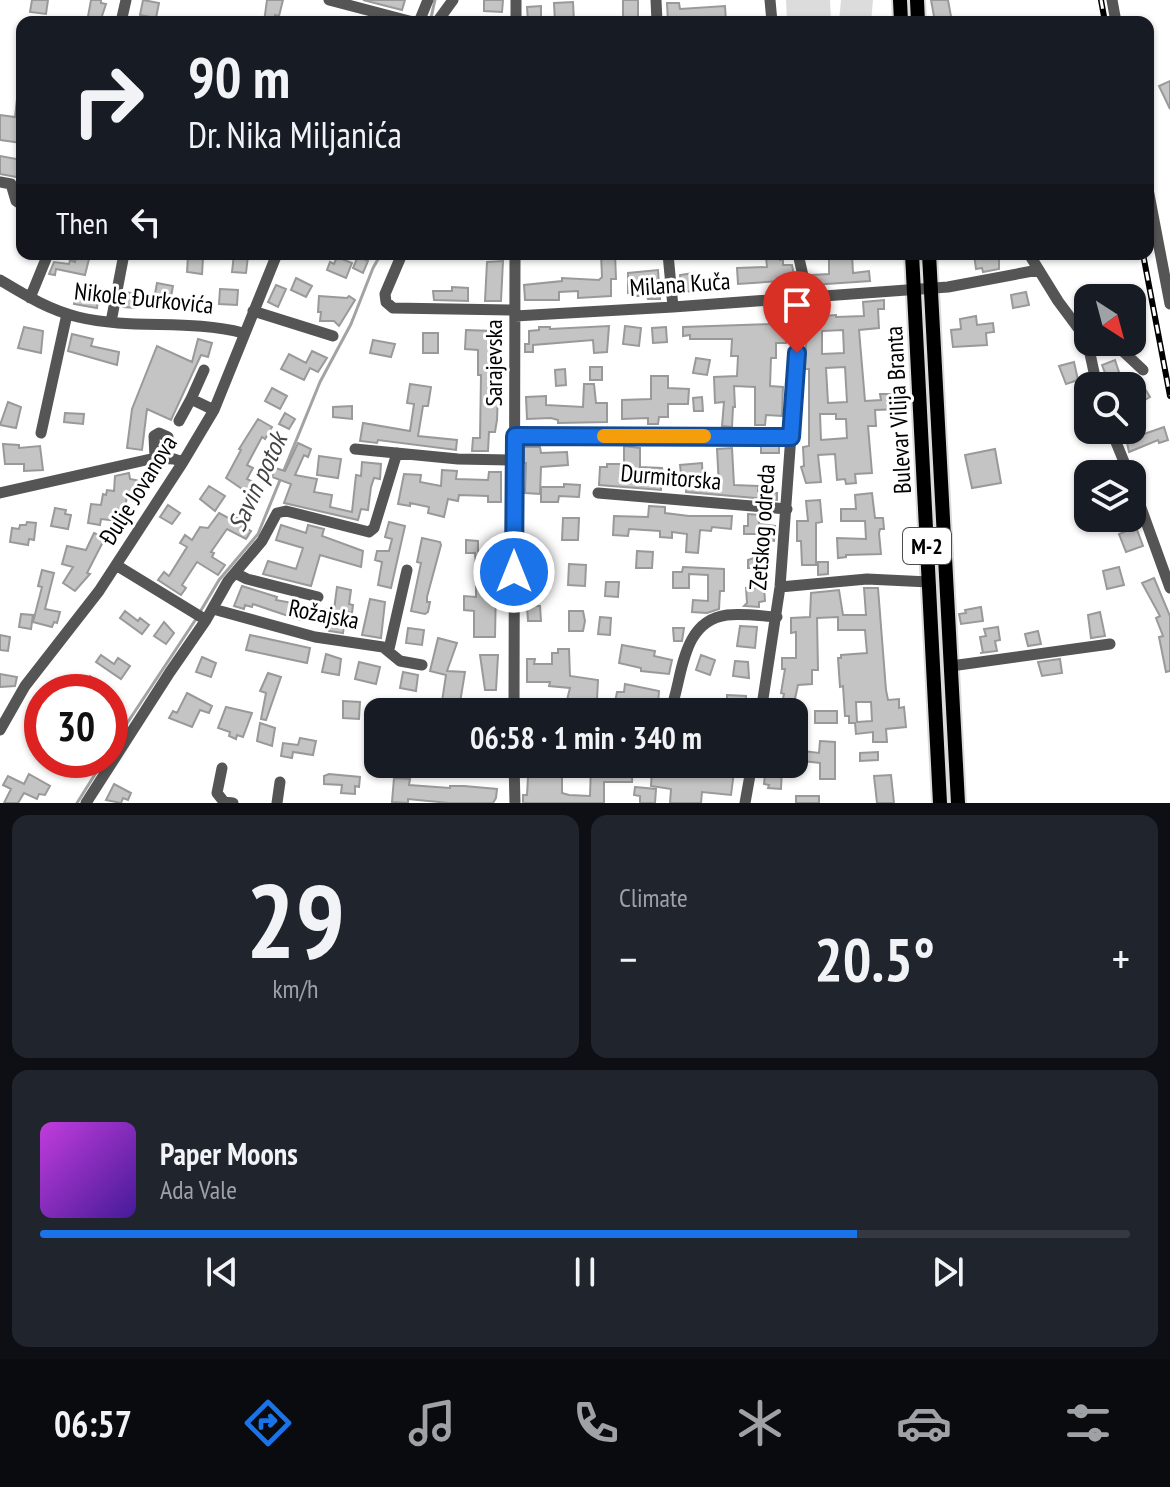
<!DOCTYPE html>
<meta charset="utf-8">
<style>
body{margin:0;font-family:"PT Sans Narrow",sans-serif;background:#20242c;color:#f1f3f6;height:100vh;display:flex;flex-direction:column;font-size:30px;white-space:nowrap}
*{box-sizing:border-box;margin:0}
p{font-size:26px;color:#9ea1a6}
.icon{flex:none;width:44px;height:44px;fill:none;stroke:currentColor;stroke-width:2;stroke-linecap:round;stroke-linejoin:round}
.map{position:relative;height:803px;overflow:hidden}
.panel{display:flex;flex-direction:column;gap:12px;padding:12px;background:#0d0f14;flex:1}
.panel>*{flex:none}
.top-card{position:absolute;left:16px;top:16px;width:1138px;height:244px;border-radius:16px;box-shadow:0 2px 6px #0004;background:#171b24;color:#f1f3f6;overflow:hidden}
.needle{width:52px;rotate:144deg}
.buttons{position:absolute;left:1074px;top:284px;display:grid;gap:16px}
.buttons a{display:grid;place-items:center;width:72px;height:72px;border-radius:16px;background:#171b24;box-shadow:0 2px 6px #0004;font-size:40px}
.speed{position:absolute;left:24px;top:674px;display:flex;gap:16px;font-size:40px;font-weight:700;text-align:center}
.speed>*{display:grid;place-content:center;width:104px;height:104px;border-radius:50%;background:#171b24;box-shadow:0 2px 6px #0004;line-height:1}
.speed .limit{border:12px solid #d22;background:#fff;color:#111}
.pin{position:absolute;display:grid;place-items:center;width:68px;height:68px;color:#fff;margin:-82px -34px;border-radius:50% 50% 50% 0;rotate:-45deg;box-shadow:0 0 8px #0007}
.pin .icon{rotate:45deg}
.me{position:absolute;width:88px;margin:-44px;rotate:0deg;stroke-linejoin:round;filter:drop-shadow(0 0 6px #0008)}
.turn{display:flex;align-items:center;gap:28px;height:168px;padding:0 40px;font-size:36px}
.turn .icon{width:104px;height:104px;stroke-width:2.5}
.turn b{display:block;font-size:56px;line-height:68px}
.then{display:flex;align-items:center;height:76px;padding:0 40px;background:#0003;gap:16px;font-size:30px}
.big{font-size:60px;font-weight:700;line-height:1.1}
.panel .card{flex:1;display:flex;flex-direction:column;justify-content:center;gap:12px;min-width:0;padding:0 28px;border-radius:16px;background:#20242c}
.panel .dial{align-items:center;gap:0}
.dial b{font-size:104px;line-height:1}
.song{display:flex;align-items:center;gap:24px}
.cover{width:96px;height:96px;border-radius:12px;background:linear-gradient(135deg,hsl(290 70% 55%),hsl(260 70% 35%))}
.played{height:8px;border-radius:4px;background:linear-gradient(90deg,#1a73e8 75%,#363941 75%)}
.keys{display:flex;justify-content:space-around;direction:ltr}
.heat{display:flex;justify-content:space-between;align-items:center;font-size:44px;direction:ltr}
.panel .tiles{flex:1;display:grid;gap:12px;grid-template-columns:1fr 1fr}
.card:last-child{grid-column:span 2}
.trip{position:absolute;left:364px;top:698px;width:444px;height:80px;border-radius:16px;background:#171b24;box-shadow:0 2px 6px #0004;font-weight:700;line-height:80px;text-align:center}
.tabs{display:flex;height:128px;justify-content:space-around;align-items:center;background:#090b0e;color:#9ea1a6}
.tabs .icon{width:56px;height:56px}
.tabs .current{color:#1a73e8}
.tabs b{font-size:36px;color:#f1f3f6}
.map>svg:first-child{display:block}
</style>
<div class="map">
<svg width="1170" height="803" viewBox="0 0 1170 803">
<rect width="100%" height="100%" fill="#fff"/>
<path fill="#dcdcdc" d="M786 0H830L831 21 787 22Z
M841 0H873L871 22H839Z"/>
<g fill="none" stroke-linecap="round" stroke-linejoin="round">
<path stroke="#a3a3a3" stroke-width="3" d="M430 22 435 0
M200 612 219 580 258 534 320 382 351 324 373 268 381 254
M110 749 196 619
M77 803 104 760"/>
</g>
<path fill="#c4c4c4" stroke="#999" stroke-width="2" fill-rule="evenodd" d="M32 0H48L46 14 30 12Z
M91 0H101V3L106 4 100 22H87Z
M143 0 159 3 156 18 140 15Z
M267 0H283L279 16 275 15 274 22H264Z
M363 0H405L402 10Z
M484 0H503L502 12 484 11Z
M623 0H638V17H623Z
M931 0H948L952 22H935Z
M573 2 574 22H555L554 3Z
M667 3H679L680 9 725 6 726 21 668 22Z
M541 6V22H528L527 7Z
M1170 81V109L1159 86Z
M17 99H22V143L0 140V115L15 117Z
M0 156 22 160V178L0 174Z
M234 254 248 256 246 273 232 272Z
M601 254H615L616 279H611V296L578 298V291L559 292V300H525L524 285 562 281V278L599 280 602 277Z
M829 254H852L853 273 869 271 870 281 812 285V275L829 274Z
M974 254H999V269L983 272 982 268 976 269Z
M76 256 89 259 85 275 56 269 55 275 49 274 54 262 69 264 70 260 75 262Z
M188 256 203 258 202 274 187 272Z
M358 256 368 261 363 273 353 268Z
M779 256 780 260 783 259V265H792L795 280 791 281V284L782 285 781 281 738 284 737 268 767 267 766 257Z
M337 257 352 263 346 278 327 270 330 262 334 264Z
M503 261 501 301H485L487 262Z
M658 270 660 299H648L647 296H633V292L628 293V273Z
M694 273 695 291 681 292 680 275Z
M296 278 312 286 306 297 291 290Z
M157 283 173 286 170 302 154 299Z
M276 285 286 289 278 307 268 302Z
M452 287 468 288V301L434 300 433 291H452Z
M77 288 99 294 97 308 74 304Z
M220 289 238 290 237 305 219 304Z
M125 292 138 294 137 308 123 307Z
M1026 292 1029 305 1013 308 1011 295Z
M319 296 347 298 349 296 355 300 339 326 334 321H320L321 312H318Z
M884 300V309H878L879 328 859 330 865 401 881 400 880 394H900L901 409 875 410 876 426H868L872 473 855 474 856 483 846 484 845 479 837 480 835 454 818 455 821 482 806 483 801 467 804 466 803 447 809 446V369H804L807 334H809L808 312 821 311V316L836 315V317L864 316 863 302ZM843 330 844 353 822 354V331ZM845 367 847 402 828 403 826 368ZM820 414H836V419H846L847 438 821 440Z
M976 316 977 325 993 323 994 332 986 333 987 345 953 347 951 330 961 329 960 319Z
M772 320H781V324H786V343H776V358H771L770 386 783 387 782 416 766 415 765 425H755V387L734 386 735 407H733L732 427 722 426 724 402 715 403 714 377 737 376 738 356H731L732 339H690V335L683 336V327L772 324Z
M609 326 607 352 594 353 593 340 533 345V352H525V344H529V331L539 330V327H550V329Z
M625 326 641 328 639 346 623 344Z
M24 327 43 331 41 353 18 348Z
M666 327 667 342 653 343 652 328Z
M466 330 493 331 491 359H494L495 387 498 393 497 420 495 432H489L488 451H472L473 438H480L481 375H478V350L465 349Z
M423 333H438V353H423Z
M72 334 93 339 91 346 119 352 117 365 68 351Z
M198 339 212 343 208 357 201 355 171 420 147 409 142 450 127 448 132 409 157 346 192 362Z
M373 340 395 344 391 357 370 353Z
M312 351 327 358 318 372 310 368 304 380 281 369 289 354 306 363Z
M696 358 710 360 707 375 693 373Z
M1115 360 1122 381 1125 386H1110L1102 365Z
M1074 362 1078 380 1066 384 1059 366Z
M590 367H602V380H590Z
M565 369 566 385 556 386 555 370Z
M651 376H668V388L689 389 688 404H668V417H659L658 424H648V418L622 419V400L651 399Z
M410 384 431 387 428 406H423L418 436 457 440 456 450 378 440 377 443 360 441 363 423 410 431 414 404 407 403Z
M584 384H594L596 403H607V422L558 423V420L551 418 527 419 526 397 546 396V405L583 407Z
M1142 384 1150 397 1140 403 1132 390Z
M272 388 287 396 280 409 265 401Z
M702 397 703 411H694L693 398Z
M8 402 21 407 16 428 0 425Z
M352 406V419L333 417V407Z
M65 413 84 414 83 424 64 422Z
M285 413 295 419 289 429 279 424Z
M1138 418 1144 434 1164 427 1168 440 1159 443 1158 440 1129 452 1125 433 1127 430H1132V420Z
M258 419 272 427 265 439 262 437 247 465 253 468 247 479 257 484 251 495 226 478 241 450 239 449Z
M298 443 311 449 308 457 304 455 295 475 317 479 314 492 332 495 330 507 352 512 356 475 361 476 362 462 381 464 380 479 374 478 371 487 368 510 361 509 358 520 284 503 291 484 272 477 275 468 285 471Z
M3 444 19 445V448L40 446 43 470 24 471V464H5Z
M761 445H779V453H761Z
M624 446 640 448V467L662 468 665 484H661V490L599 485 600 467H607V464H624Z
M523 447H540L541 453 567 452 568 465 541 467 540 494 525 493 526 463H524Z
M732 448 734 485 758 486V491L777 493V500L686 492 688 474H681L680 465 702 463 703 486H719L717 449Z
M995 449 1001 483 972 488 965 455Z
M319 456 341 459 338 478 317 475Z
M442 470 457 471 456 479 488 480 489 472H501V502H488V496L459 495 458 501 448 499 444 517 428 513 429 507 410 503V506L398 504 404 474 421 475 420 482 441 486Z
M129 473 130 479 146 482 143 498 127 495 125 510 118 509 117 521 101 519 100 525 88 523 91 504 101 505 103 494 106 495 107 490 114 491 115 476Z
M564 484 580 485 579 497 559 496 558 502H541V487H564Z
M209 486 225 496 215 511 200 499Z
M872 493 875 518H883L884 529H880L879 533 881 554 846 555V557L838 558 837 538 866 539 865 521H841V509H856L855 495Z
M820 500 822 522 816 523V565H802L801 541H797V521H808L806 501Z
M168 505 180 513 172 524 160 517Z
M649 506 665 507V513L689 516H732L731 529 712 527 711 531 700 530 698 553 686 552 687 534 672 532V538L660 537V531L629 529 628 536 613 535 614 516 648 517Z
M55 508 66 510 65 514 71 515 68 529 51 526Z
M219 513 232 520 234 516 241 520 239 524 251 531 246 539 227 529 211 552 214 553 212 557 225 565 218 575 197 562 182 585 186 588 181 595 158 580 164 572 169 576 187 547 180 543 185 535 192 540 200 527 208 528Z
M748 514 759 515V524L775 526 774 541 762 540 763 534H744V526H748Z
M563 518H579L578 540H562Z
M27 522 36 523 34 540 29 539 28 545 10 542 12 528 19 529 20 525H26Z
M389 522 405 526 391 588 378 585 382 562 375 560 377 551H389L392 539 385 537Z
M281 525 306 533 308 525 324 529 322 536 363 551 361 567 320 555 311 586 263 574 268 561 296 569 303 548 276 540Z
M1136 527 1143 546 1126 552 1119 534Z
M94 533 105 538 87 573 90 574 75 591 63 583 73 567 62 564 67 546 86 550Z
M422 538 440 542 441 545 427 597V602H430L428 612 425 614 411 611 421 563 417 562Z
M466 540 478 541V551L495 554V569H483V564L476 565 475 553H466Z
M754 550H767L766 568H748V560L754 558Z
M637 551 653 552 652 568H636Z
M818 562H828V574L818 575Z
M569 564 586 565 585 586 568 585Z
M683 567 724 569V591H720L719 609 707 613 692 612 693 600 708 601V575L689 574V588H673V572H682Z
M1119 567 1124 585 1107 589 1103 571Z
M42 570 54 573 45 609 60 612 57 623 54 622 52 627 33 622 42 587 38 586Z
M1154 578 1170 616V671L1166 672 1159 637 1163 636 1156 618 1160 616 1142 583Z
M606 582H619L618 597 605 596Z
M242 586 277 597 276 600 303 605 300 620 253 604 252 607 245 605 244 609 234 606Z
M496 586 495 637H474V611L464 610V596L476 597V587Z
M337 587 351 590 349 604 353 605 352 613 346 612 343 633 329 631 331 617 326 616V609L334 610Z
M764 587 765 601 759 602V607L744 606 747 603 746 588Z
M864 588H878L886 690 888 700 899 699V708L904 707 906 727 886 729 887 742H873V732L856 734 855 723H849V716H845L843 686 840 687 838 658H841V655L867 653 865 630H838V617L817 618 818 670H812V684L798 685 792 712H780L784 694 781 693 785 669H782V658H796V632L791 633V618L810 617 811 593 839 590 843 615H866ZM856 702H871L872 721 857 722Z
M370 599 385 602 381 638 362 635Z
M527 606H540L541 621H528Z
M981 607 983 621 961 624 959 614 966 613 965 610Z
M125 611 138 621 140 618 149 625 142 634 120 618Z
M569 611H583L585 621 583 631H569Z
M1100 612 1105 636 1091 638 1088 615Z
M21 614 33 615 31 629 19 627Z
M600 617 611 618 610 635 598 634Z
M164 622 174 633 166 644 154 636Z
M740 626 757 627 755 648 737 646Z
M998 627 1000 640 995 641 997 651 980 653H983L980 637 986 636 984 629Z
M408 628 424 630 422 645 406 643Z
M673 628H684L682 641H674Z
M1038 631 1041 644 1028 646 1025 634Z
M0 635 10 637 8 651 0 650Z
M250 635 310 648 307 663 246 650Z
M438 638 457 643 447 671 465 672 459 709 441 708 446 675 430 671Z
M622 645 655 651 654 656 672 660 669 674 641 671V668L619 663Z
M558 649H569L570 676 598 680 597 700 586 702 585 712H579L580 702 567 700 570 688 549 686 550 682H527V659H535L534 664H552V653H558Z
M326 654 341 659 339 675 322 672Z
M101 655 114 664 118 658 130 666 121 679 96 662Z
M480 655H498L496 690H485Z
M701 655 715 660 710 675 696 670Z
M202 657 216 663 211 677 196 672Z
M1060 659 1062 673 1042 676 1038 662Z
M735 661 748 662 749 678 733 676Z
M359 662 380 667 376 684 355 679Z
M403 672 418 675 416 691 400 688Z
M268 673 281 677 266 720 261 719 266 693 260 691Z
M0 674 17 677 15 686 0 687Z
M90 676 105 686 101 692H80L74 687 78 680 85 684Z
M625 684 659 691 658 704 630 700V706L615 702 617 692H624Z
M187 693 212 706 209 713 200 710 192 727 169 718 173 711 177 713Z
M727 695 746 696V712H727Z
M343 701 360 702 359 719 343 718Z
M527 704H543V712H527Z
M226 707 252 713 243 737 237 735 236 739 229 736 230 732 218 728Z
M815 711H837V723H815Z
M260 723 275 728 272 746 257 741Z
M300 738 316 741 313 755 293 752 292 758 281 756 283 743 298 745Z
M820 741 835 742V779H820V763L794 760V750L819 753Z
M878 752V760L860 761V753Z
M465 764H500L499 774 465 772Z
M524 764H541V775H562V793L569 795 590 796 591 764H633L632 782H604V803H523V795H527L528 777H524Z
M669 764H685L683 774 712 777 714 764H735L731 795 702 792 701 803H670L671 789 651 786 652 768 669 769Z
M766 766 782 767 781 789 768 788 769 785 764 784Z
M29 774 50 786 45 795 39 794 37 799 24 793 18 803H4L11 789 3 785 8 776 24 784Z
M329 774 360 777 359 787 355 786V794L341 793 342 785 324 784V776Z
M891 775 894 803H877L874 776Z
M394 778 410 779 409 785 450 788V786H464L497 789 496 798 493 803H449L408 799V803L392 802Z
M114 784 131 793 128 800 123 798 121 803 106 800Z
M635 787 656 789 655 803H640V796L634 795Z
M796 796H819V803H796Z"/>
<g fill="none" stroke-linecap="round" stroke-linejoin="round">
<g stroke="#dbdbdb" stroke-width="18">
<path id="major" d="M900 0 901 22
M917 0 918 22
M912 254 940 803
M929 254 958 803"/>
</g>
<path stroke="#555" stroke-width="11" d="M329 0 413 22
M656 0 657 22
M770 0 772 22
M1112 0 1116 22
M121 22 126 0
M419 22 428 0
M437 22 453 0
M516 22V0
M0 182 11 184 16 201 22 205
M1148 189 1170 304
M402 254 385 294 386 302 393 308 515 310
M668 254 673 307
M1029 254 1058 301 1087 340 1097 386
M0 280C25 295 49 310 78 317 132 330 189 319 243 333
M30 298 48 254
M253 311 333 336
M515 316 673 307 948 287 1038 270
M111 322 124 254
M1113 342 1143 370
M204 370 191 399 214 410
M179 421 191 399
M1111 430 1129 474
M41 433 67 314
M515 436 791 437
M355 449 458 459 515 460
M155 458 154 436 159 433 168 437
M1132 483 1170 588
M0 493 155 458 174 459 183 462
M598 493 787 509
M116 565 206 620
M235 573 247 579 318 597
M780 587 867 579 929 582
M213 609 315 637 383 647 400 661 422 665
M389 649 407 570
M951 666 1110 644
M592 708 624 712
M514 712 515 254
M670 712C683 679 680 621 727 615 743 613 761 616 777 617
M761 712 780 587 801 297 804 280 798 254
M0 730 25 686 99 591 183 462 214 410 277 254
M514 764 515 803
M222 768 217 793 224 802 233 803
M86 803 170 672 206 620 228 581 262 541 277 513 286 511 369 532 374 528 397 453
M277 803 280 782
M745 803 752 764"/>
<use href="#major" stroke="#000" stroke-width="14"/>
<g stroke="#000" stroke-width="6">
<path id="rail" d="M1101 0 1105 22
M1143 254 1170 396"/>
</g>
<use href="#rail" stroke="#fff" stroke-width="3" stroke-dasharray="9" stroke-linecap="butt"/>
</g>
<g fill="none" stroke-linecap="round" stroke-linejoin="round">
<g stroke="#114b97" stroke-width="20">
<path id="route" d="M514 572 515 436 791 437 797 353"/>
</g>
<use href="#route" stroke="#1a73e8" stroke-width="14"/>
<path stroke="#f59e0b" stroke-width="14" d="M604 436H704"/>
</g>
<g text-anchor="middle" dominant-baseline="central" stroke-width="6" stroke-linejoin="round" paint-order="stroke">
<rect fill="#fff" stroke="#4c4c4c" stroke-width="2" x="903" y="528" width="48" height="36" rx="6"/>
<g font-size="22" font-weight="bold" fill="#000">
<text x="927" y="546">M-2</text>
</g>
<g font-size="24" fill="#000" stroke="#fff">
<text transform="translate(680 284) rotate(-4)">Milana Kuča</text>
<text transform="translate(144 298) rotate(6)">Nikole Đurkovića</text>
<text transform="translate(493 363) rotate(-90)">Sarajevska</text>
<text transform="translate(898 410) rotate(-93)">Bulevar Vilija Branta</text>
<text transform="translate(671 477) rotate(5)">Durmitorska</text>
<text transform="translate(138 490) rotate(-58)">Đulje Jovanova</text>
<text transform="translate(762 527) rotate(-86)">Zetskog odreda</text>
<text transform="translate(324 614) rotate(11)">Rožajska</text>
</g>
<g font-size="26" font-style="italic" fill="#444" stroke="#fff">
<text transform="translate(257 482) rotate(-65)">Savin potok</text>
</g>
</g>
</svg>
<div class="buttons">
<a><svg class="needle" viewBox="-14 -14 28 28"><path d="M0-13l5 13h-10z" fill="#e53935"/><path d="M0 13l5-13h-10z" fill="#9ea1a6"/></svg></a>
<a><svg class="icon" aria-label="search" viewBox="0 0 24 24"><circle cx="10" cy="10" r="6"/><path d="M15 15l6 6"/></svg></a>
<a><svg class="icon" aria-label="layers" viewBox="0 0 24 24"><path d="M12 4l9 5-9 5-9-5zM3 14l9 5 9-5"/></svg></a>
</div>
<div class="speed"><div class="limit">30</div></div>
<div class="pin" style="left:797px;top:353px;background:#d93025"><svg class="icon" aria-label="arrive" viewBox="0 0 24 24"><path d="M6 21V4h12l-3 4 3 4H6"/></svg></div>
<svg class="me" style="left:514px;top:572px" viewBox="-20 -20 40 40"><circle r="17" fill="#1a73e8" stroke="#fff" stroke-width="3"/><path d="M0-11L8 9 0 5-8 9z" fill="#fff"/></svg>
<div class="trip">06:58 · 1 min · 340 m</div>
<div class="top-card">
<div class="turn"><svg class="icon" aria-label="right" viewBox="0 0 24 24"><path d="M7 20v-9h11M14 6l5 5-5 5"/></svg><div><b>90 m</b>Dr. Nika Miljanića</div></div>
<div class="then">Then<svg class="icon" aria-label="left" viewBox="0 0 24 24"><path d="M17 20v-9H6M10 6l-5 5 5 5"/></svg></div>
</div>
</div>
<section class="panel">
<div class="tiles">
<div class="card dial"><b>29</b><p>km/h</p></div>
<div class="card"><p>Climate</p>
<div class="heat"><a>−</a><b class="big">20.5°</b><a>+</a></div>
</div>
<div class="card">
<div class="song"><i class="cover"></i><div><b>Paper Moons</b><p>Ada Vale</p></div></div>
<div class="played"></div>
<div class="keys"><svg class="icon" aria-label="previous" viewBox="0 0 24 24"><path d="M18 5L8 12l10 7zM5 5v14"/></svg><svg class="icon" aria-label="pause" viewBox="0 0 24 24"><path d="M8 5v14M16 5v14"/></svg><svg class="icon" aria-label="next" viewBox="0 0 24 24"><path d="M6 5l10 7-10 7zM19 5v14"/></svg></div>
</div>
</div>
</section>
<nav class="tabs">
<b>06:57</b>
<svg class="icon current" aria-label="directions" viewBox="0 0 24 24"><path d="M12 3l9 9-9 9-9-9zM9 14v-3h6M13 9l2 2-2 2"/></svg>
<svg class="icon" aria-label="music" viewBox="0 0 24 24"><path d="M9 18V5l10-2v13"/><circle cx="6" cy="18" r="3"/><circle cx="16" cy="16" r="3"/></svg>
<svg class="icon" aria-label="phone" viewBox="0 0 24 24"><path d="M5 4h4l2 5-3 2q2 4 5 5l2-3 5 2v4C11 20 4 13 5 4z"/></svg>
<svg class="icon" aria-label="climate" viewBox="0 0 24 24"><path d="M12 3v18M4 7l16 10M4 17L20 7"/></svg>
<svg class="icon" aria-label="car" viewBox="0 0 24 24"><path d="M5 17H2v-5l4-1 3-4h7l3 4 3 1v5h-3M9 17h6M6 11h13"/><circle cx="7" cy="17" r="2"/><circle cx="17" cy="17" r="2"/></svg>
<svg class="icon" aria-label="filters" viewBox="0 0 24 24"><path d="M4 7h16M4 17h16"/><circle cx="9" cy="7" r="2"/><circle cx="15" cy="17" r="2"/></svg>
</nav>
